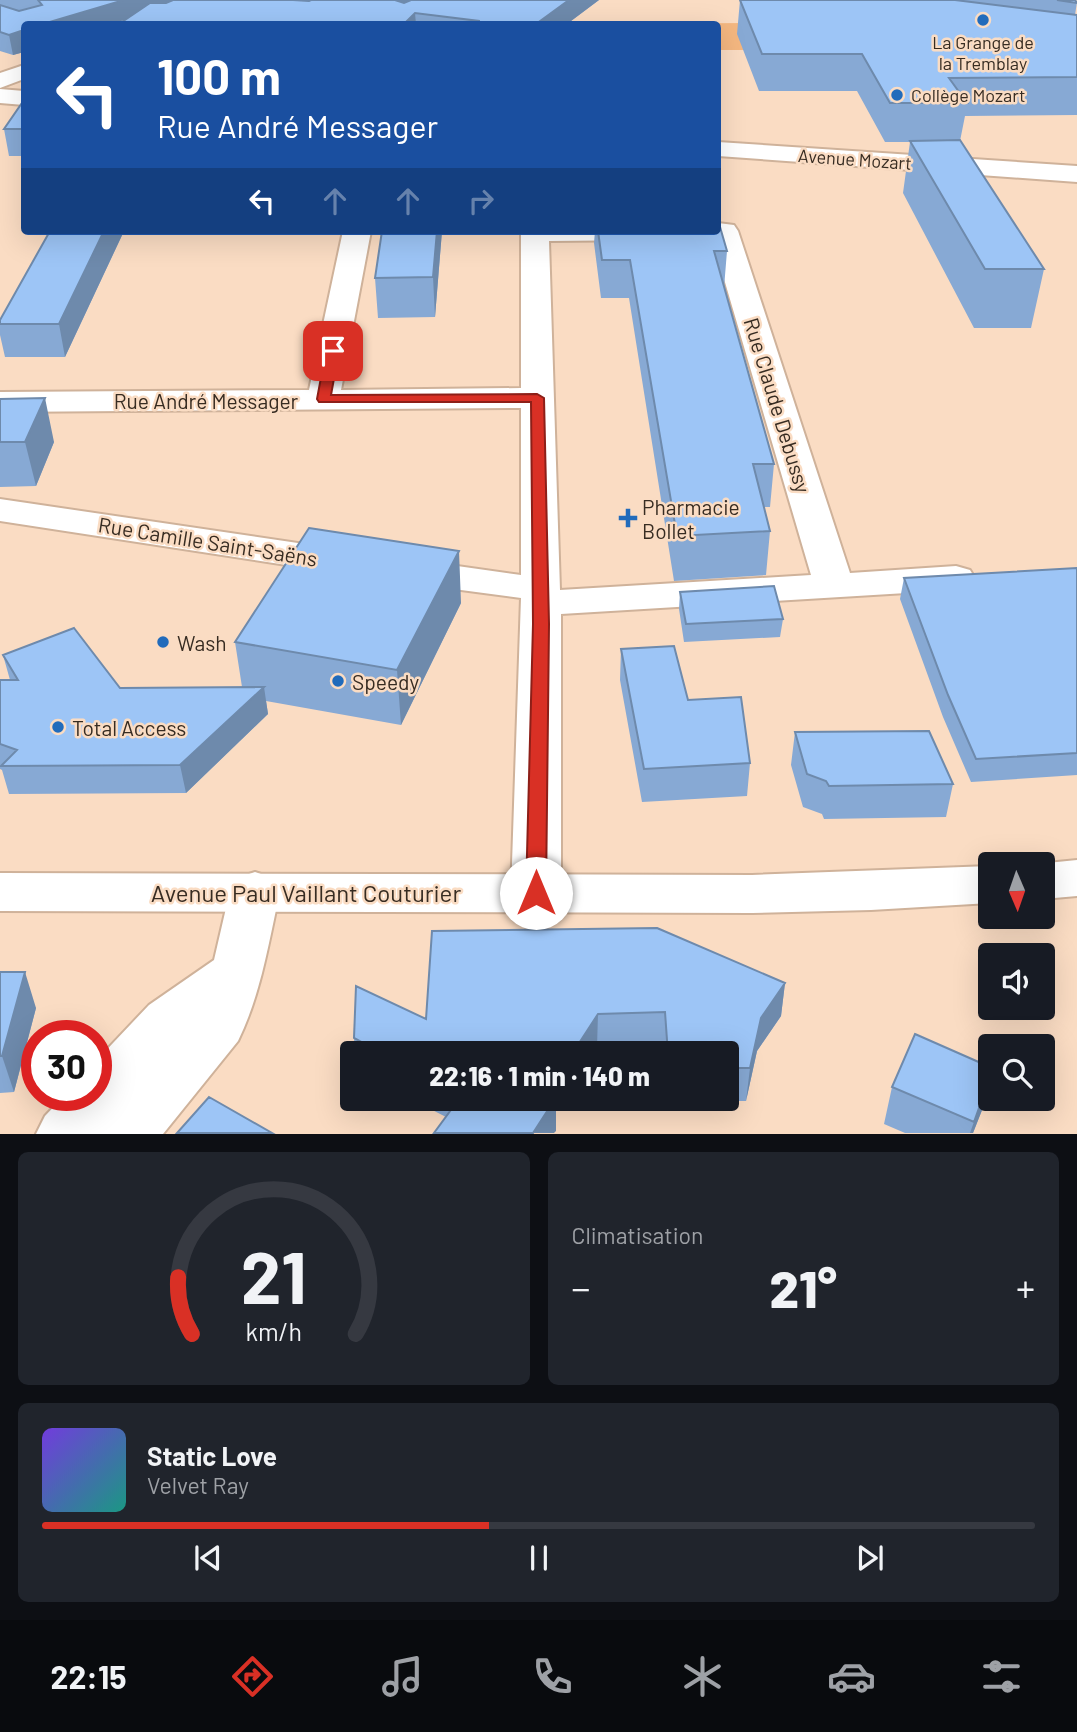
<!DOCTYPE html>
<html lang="fr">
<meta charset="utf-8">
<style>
body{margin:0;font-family:Barlow,sans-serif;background:#20242c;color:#f1f3f6;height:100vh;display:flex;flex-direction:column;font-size:26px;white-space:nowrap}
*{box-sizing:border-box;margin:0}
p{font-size:23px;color:#9ea1a6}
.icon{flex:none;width:38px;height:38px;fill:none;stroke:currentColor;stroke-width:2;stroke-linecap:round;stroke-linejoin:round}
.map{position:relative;height:1134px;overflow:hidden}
.drawer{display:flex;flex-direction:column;gap:18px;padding:18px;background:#0d0f14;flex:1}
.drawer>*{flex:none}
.banner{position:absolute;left:21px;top:21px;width:700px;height:214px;border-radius:7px;box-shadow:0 7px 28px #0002;background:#1a4fa0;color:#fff;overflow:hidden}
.needle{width:46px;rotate:178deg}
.controls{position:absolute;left:978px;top:852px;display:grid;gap:14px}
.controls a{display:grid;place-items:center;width:77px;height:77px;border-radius:7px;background:#171b24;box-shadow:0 7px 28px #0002;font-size:35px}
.speed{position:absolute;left:21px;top:1020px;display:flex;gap:14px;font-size:35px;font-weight:700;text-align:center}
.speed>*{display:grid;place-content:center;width:91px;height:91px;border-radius:50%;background:#171b24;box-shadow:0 7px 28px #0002;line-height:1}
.speed .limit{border:10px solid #d22;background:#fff;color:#111}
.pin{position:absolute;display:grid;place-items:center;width:60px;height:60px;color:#fff;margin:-30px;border-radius:14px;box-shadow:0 4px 10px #0006}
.me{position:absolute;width:77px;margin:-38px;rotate:0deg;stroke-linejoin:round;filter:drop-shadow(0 0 5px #0008)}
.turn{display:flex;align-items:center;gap:24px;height:147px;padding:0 21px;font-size:32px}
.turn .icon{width:91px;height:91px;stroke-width:2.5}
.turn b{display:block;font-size:49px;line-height:60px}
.lanes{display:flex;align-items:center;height:66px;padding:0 21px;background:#0003;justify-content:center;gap:35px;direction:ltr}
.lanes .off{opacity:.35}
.big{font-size:52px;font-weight:800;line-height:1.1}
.drawer .tile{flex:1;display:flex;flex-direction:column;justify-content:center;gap:10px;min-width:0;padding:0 24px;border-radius:10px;background:#20242c}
.drawer .dial{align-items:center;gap:0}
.dial svg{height:182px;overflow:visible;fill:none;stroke:#363941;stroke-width:7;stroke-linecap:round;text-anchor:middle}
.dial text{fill:#f1f3f6;stroke:none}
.song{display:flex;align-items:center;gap:21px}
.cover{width:84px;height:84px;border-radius:10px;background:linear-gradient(135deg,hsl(260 70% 55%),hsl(170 70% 35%))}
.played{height:7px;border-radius:4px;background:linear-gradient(90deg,#d93025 45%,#363941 45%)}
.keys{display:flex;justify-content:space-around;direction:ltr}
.heat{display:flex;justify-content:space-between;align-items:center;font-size:38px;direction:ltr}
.drawer .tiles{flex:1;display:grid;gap:18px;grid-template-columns:1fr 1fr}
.tile:last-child{grid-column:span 2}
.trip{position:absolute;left:340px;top:1041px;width:399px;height:70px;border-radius:7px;background:#171b24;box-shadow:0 7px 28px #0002;font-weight:800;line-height:70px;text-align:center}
.menu{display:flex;height:112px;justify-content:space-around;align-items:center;background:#090b0e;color:#9ea1a6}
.menu .icon{width:49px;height:49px}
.menu .current{color:#d93025}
.menu b{font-size:32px;color:#f1f3f6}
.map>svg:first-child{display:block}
</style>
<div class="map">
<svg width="1077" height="1134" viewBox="0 0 1077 1134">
<rect width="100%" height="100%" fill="#fadcc3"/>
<path fill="#f4b780" d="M750 23 762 50H718V24H584Z"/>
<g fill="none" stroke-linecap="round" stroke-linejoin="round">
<g stroke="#cfb29a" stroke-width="4">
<path id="street" d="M0 89 24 91V105L0 103Z
M718 142 1077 166V182L718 156Z
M718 223 734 225 738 231 850 573 956 566 970 570 975 578 970 586 956 590 561 614V893L554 906 536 912 518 906 511 893 521 598 408 583 394 579 389 571 394 563 408 559 521 575V408L0 412V392L309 390 343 231H371L341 390 521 388V231H662L659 238 649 240 549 241 560 590 811 575 712 238 704 231H718Z
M0 499 345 550 359 554 364 562 359 570 345 574 0 521Z
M255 872 273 878 280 891C269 941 261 994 238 1041L163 1134H36L45 1116 64 1096H96V1061L149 1005 214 960 230 891 237 878Z"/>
</g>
<g stroke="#cfb29a" stroke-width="4">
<path id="secondary" d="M24 65V79L0 88V73Z
M1077 860V896L1043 899V864H1037Z
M990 866V903L871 910 752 913 0 911V873L752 875Z"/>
</g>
<use href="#street" fill="#fff" fill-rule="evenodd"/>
<use href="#secondary" fill="#fff" fill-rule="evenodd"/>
</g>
<path fill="#87a9d4" d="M0 0H599L567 24H119L126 20 111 24H24V52L13 55 0 51Z
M740 0H1075L1077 2 1075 15H1077V115L965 116 960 141 1044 269 1031 328H974L903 193 910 142H885L857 91H759L737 34Z
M24 100V156H9L4 129Z
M50 231H124L65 357H5L0 335V320Z
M442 231 435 317 378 318 375 278Z
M595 231H718L727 251 724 288 774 464 770 507H764L770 531 766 575 674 581 629 298H601L594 243Z
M0 399 54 442 36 486 0 487Z
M1077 568V775L971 782 943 717 900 599 904 578Z
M680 592 783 619 780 637 684 642 679 609Z
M461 603 401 725 266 701 268 714 186 793 9 794 2 770 0 769V680H10L3 655 120 688 242 687 235 642Z
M621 649 688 700 750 763 747 796 642 802 620 680Z
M795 732 953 784 946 817 824 819 822 814 803 807 791 765Z
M0 972 36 1008 14 1092 0 1093Z
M785 983 781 1016 757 1051 746 1101H709L708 1099H726V1054H663L662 1045 597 1047 593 1054H355L354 1038 426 1019Z
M892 1087 984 1105 973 1133H905L884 1124Z
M411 1099H563L556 1111V1131L446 1117Z"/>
<path fill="#6e8aac" d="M124 0H175L176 4 111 24H43Z
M395 0H426L395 24Z
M569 0H599L567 24H536Z
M415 13 416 24H404Z
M24 30V52L13 55 9 35Z
M104 231H124L65 357 59 324Z
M437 231H442L435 317 433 277Z
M45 398 54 442 36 486 25 442Z
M459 551 461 603 401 725 397 670Z
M264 687 268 714 186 793 180 765Z
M25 972 36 1008 14 1092 2 1056Z
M785 983 781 1016 757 1051 746 1101 750 1068 761 1018Z
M598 1014 597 1047 593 1054H572Z
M990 1077 984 1105 973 1133H970Z
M546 1099H563L556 1111V1131L554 1133H533Z"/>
<path fill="#9dc5f6" stroke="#6e8aac" stroke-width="2" d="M38 0H124L43 24H24V30L9 35 0 32V5L19 11 42 5Z
M173 0H293L309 1 311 0H395L404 3 411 0H569L536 24H479V21L415 13 404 24H119L150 3H166Z
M740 0H955L1077 15V77L949 78 967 103H890L862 54H762Z
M1057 0H1075L1077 3Z
M24 100V129H4Z
M960 140 1044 269H985L910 141Z
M718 220 727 251H714L774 464H753L770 531 677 536 630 260H602L598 231H718Z
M50 231H104L59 324H0V320Z
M382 231H437L433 277 375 278Z
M45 398 25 442H0V399Z
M309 528 459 551 397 670 235 642Z
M1077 568V753L976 759 948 695 904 578Z
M774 586 783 619 686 624 680 592Z
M74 628 120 688 264 687 180 765 1 766 17 750 0 744V680H18L3 655Z
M674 646 688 700 741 697 750 763 644 769 621 649Z
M929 731 953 784 829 786 826 781 807 774 795 732Z
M657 928 785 983 761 1018 750 1068H726V1054H668L665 1012 598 1014 572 1054H383L354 1038 356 986 426 1019 432 931Z
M0 972H25L2 1056H0Z
M915 1034 990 1067V1077L974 1122 892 1087Z
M209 1097 272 1133H177Z
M459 1099H555L533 1133H434Z"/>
<path fill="#d93025" stroke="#8d1f18" stroke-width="2" d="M333 347 339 351 331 395 537 394 544 398 549 624 546 893 543 899 536 901 529 899 526 893 533 624 531 402H319L317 399 326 351Z"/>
<g fill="#216bbb" stroke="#fadcc3" stroke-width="2.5">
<circle cx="983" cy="20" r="7"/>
<circle cx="897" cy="95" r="7"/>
<path d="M624.5 507.5h7v7h7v7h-7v7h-7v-7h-7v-7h7z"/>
<circle cx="163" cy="642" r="7"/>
<circle cx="338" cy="681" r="7"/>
<circle cx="58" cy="727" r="7"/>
</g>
<g text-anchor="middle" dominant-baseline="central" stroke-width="5" stroke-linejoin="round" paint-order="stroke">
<g font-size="18" fill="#372c22" stroke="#fadcc3">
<text x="983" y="42">La Grange de<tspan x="983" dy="21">la Tremblay</tspan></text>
<text x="911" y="95" text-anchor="start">Collège Mozart</text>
</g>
<g font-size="18" fill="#372c22" stroke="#fadcc3">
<text transform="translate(855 159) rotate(4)">Avenue Mozart</text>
</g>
<g font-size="21" fill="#372c22" stroke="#fadcc3">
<text x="206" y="400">Rue André Messager</text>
<text transform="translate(778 405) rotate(73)">Rue Claude Debussy</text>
<text transform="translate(208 541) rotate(9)">Rue Camille Saint-Saëns</text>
</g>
<g font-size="21" fill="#372c22" stroke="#fadcc3" text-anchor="start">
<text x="642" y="506">Pharmacie<tspan x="642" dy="24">Bollet</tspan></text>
<text x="177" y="642">Wash</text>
<text x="352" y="681">Speedy</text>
<text x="72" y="727">Total Access</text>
</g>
<g font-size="24" fill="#372c22" stroke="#fadcc3">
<text x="306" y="892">Avenue Paul Vaillant Couturier</text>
</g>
</g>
</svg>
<div class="controls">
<a><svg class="needle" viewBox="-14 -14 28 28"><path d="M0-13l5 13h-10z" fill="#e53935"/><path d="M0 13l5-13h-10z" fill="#9ea1a6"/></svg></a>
<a><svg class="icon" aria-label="sound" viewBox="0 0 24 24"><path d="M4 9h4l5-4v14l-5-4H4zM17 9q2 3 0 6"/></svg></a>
<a><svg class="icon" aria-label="search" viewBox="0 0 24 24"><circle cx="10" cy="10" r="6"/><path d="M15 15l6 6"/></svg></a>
</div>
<div class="speed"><div class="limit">30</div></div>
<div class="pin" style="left:333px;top:351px;background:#d93025"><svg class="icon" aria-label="arrive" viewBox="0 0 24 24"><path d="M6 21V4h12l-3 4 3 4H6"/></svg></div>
<svg class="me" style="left:536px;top:893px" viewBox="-20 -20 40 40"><circle r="19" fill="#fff"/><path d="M0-13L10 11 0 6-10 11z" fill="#d93025"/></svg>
<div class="trip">22:16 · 1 min · 140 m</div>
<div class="banner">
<div class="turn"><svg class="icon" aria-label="left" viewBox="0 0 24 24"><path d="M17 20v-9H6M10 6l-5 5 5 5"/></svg><div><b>100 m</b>Rue André Messager</div></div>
<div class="lanes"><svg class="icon" aria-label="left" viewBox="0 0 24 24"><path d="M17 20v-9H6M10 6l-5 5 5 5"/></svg><svg class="icon off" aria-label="ahead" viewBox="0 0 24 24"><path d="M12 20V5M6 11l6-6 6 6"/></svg><svg class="icon off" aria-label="ahead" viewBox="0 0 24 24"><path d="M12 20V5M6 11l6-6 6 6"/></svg><svg class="icon off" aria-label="right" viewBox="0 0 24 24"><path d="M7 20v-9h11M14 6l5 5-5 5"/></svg></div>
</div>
</div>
<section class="drawer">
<div class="tiles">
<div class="tile dial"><svg viewBox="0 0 100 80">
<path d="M14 69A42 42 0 1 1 86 69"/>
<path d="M14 69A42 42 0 0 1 8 44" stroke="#d93025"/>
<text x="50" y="56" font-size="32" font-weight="700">21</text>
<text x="50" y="72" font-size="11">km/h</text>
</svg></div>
<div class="tile"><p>Climatisation</p>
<div class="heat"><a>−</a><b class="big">21°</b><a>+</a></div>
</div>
<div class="tile">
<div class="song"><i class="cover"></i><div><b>Static Love</b><p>Velvet Ray</p></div></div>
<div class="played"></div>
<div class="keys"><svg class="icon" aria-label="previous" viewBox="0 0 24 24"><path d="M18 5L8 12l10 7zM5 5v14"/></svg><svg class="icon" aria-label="pause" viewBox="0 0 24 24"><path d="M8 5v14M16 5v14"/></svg><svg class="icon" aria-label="next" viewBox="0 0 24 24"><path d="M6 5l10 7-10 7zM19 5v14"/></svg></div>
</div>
</div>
</section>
<nav class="menu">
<b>22:15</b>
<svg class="icon current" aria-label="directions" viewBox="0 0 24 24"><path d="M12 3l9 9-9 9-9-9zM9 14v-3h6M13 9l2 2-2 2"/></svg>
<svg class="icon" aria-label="music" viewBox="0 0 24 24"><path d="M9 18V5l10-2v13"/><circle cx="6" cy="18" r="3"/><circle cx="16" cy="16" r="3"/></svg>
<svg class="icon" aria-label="phone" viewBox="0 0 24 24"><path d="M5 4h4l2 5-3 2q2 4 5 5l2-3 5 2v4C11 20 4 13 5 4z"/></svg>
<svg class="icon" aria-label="climate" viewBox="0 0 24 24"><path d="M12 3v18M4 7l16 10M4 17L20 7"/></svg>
<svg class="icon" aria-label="car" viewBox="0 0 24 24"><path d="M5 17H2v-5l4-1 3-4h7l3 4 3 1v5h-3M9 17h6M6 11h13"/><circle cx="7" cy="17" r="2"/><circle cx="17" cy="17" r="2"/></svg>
<svg class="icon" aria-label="filters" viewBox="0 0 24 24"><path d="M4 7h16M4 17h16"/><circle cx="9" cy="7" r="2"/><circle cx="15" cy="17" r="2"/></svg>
</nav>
